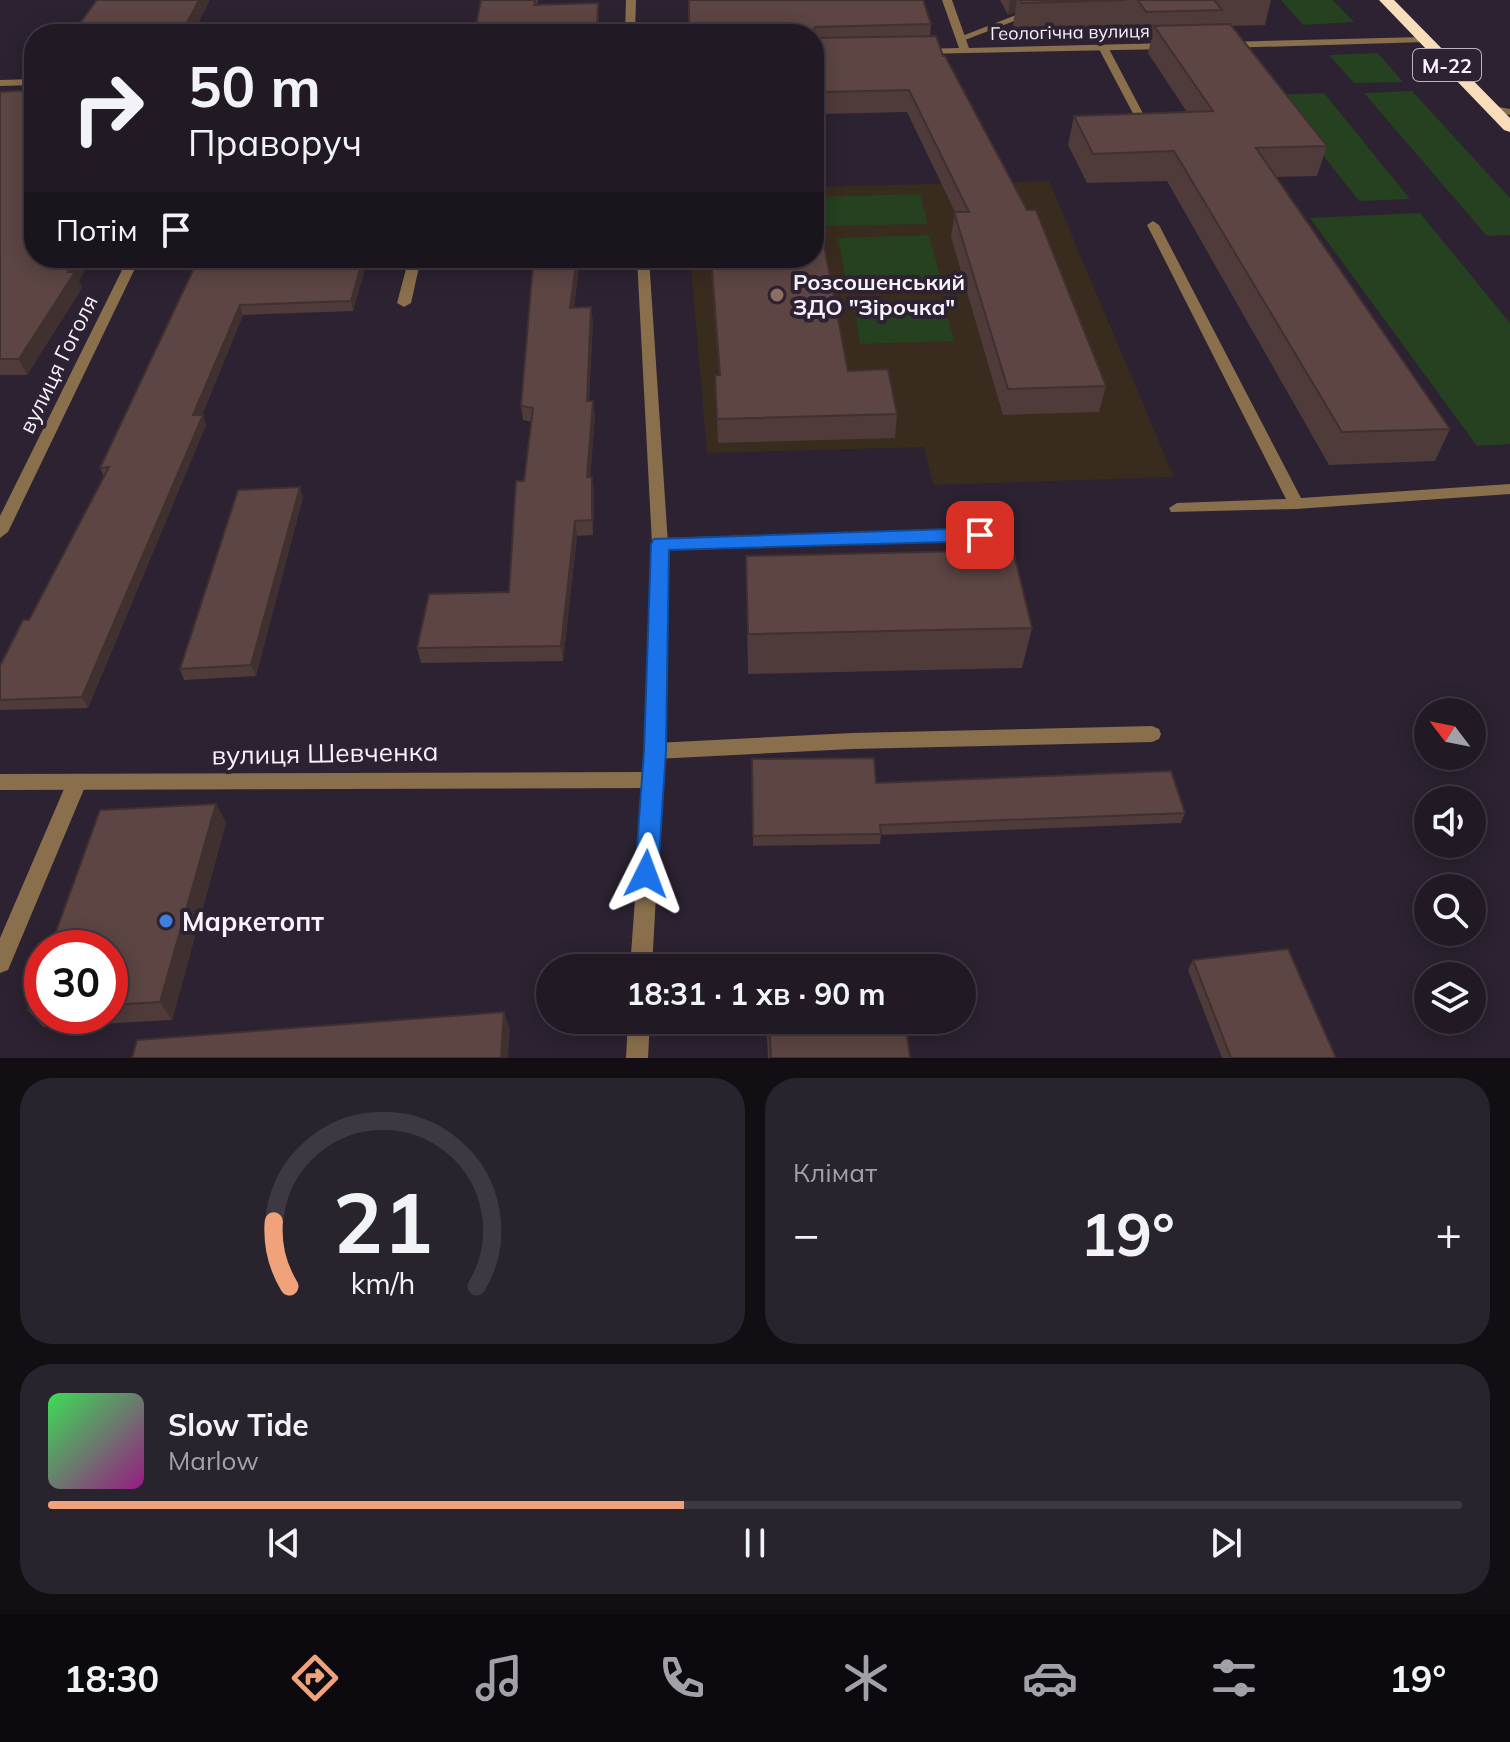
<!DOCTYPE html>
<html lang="uk">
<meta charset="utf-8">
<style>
body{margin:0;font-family:Mulish,sans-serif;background:#29232d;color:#f1f3f6;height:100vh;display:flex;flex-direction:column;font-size:30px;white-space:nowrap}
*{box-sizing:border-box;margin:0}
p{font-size:26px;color:#a2a1a7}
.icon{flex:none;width:44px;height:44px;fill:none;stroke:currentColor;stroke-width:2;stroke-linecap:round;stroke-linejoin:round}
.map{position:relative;height:1058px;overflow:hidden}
.sheet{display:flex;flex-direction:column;gap:20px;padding:20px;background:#120e14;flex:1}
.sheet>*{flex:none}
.banner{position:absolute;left:24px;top:24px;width:800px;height:244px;border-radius:32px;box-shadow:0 4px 20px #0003,0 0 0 2px #3e3842;background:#211a25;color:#f1f3f6;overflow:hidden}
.needle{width:52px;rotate:302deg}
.fabs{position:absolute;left:1414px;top:698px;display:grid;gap:16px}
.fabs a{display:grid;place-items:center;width:72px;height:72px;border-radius:50%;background:#211a25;box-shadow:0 4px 20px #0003,0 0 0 2px #3e3842;font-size:40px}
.speed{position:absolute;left:24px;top:930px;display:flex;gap:16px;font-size:40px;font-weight:700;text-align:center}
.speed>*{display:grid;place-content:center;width:104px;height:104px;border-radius:50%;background:#211a25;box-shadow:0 4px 20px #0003,0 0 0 2px #3e3842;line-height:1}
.speed .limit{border:12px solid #d22;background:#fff;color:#111}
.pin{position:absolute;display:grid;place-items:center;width:68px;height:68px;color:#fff;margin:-34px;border-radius:16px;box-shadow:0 4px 12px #0006}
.me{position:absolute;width:88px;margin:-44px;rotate:3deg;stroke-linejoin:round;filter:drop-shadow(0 0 6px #0008)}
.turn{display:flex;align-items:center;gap:28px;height:168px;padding:0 32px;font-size:36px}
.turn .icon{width:104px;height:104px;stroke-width:2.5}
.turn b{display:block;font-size:56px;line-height:68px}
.then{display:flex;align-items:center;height:76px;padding:0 32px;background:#0003;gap:16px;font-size:30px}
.big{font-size:60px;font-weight:700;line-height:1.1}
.sheet .tile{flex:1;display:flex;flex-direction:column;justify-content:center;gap:12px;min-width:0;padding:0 28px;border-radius:32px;background:#29232d}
.sheet .dial{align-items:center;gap:0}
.dial svg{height:208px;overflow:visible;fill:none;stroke:#3e3842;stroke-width:7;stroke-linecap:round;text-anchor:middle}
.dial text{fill:#f1f3f6;stroke:none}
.song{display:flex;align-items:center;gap:24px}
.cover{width:96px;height:96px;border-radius:12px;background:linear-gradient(135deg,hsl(130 70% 55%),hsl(310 70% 35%))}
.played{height:8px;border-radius:4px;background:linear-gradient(90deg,#f0a27a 45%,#3e3842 45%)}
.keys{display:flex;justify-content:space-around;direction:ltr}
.heat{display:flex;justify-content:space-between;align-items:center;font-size:44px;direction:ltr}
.sheet .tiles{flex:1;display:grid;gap:20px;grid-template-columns:1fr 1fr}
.tile:last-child{grid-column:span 2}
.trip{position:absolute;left:536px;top:954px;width:440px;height:80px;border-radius:40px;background:#211a25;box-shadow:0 4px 20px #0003,0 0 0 2px #3e3842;font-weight:700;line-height:80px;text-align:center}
.menu{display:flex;height:128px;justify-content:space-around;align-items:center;background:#0d0a0f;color:#a2a1a7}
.menu .icon{width:56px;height:56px}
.menu .active{color:#f0a27a}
.menu b{font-size:36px;color:#f1f3f6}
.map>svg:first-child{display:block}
</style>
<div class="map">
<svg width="1510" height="1058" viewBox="0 0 1510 1058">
<rect width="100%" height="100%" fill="#2c2231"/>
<path fill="#392b1e" d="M1049 181 1174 477 933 485 924 447 707 453 690 258H814V187Z"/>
<path fill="#254120" d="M1281 0H1333L1354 22 1303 25Z
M1378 53 1403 82 1354 83 1329 55Z
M1412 91 1510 198V235L1487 236 1364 93Z
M1324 93 1410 199 1359 201 1276 95Z
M920 194 928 224 814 226V197Z
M1420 213 1510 323V444L1477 446 1310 218Z
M929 235 941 280 846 282 838 238Z
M943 300 954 341 860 344 853 303Z"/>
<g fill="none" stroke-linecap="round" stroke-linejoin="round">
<path fill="#8a6f4c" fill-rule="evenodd" d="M1055 0H1069L965 40 957 38Z
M1100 45 1108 47 1148 123 1147 125 1138 123 1098 47Z
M1153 221 1159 225 1301 498 1510 484V494L1296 509 1171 512 1169 508 1177 503 1286 499 1147 225Z
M409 258H421L411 303 404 307 397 303Z
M980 529 988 535 980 541 660 550 652 544 660 538Z
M1152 726 1159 729 1161 734 1159 739 1152 742 852 749 655 759 648 756 646 751 648 746 655 743 852 733Z
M77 774 84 776 87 782 8 970 0 973V938L67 782 70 776Z"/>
<path fill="#8a6f4c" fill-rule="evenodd" d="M626 0H636L635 34H625Z
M942 0H952L969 48 1170 43 1175 46 1170 49 918 54 916 52 921 49 959 48Z
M1423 37 1428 40 1426 42 1225 48 1220 45 1225 42Z
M34 79V85L0 86V80Z
M1492 106 1510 109V115L1488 111 1487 109Z
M128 258H140L8 532 0 538V516Z
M637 258H649L668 544 664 751 652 968H630L643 788 0 790V774L644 772 652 544Z
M628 1020H650L648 1058H626Z"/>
<path fill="#f8ddbb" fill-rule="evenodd" d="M1379 0H1394L1510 118V132L1504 130Z"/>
</g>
<path fill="#4f3b3a" d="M481 0H538L537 5 599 15 598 34H476L475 30Z
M689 0 931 24 930 36 943 56 1106 386 1099 412 1003 415 951 237 955 212 907 112 823 114 822 107H814V34Z
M1000 0H1271L1265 25 1232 26 1327 146 1317 176 1276 177 1450 429 1435 461 1329 465 1167 181 1087 183 1068 145 1074 116 1187 112 1148 53 1151 41H1140L1132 29 1017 32 1013 25 1015 12 1008 15Z
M31 90 79 281 82 288 27 375H0V92Z
M317 258H368L353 311 243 315 202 415 206 425 88 708 0 710V666L29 620 104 477 100 468 196 264 315 263Z
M535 258H580L574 308 593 321 589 401 595 415 590 477H592L594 491 593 535 577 536 563 661 421 663 417 648 509 592 532 422 523 420 521 406Z
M710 258H814L848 371 897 414 895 438 718 443 715 375H719Z
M303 497 256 676 184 680 180 669Z
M746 556 1032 628 1022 668 748 674Z
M752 759 876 783 1185 813 1181 823 881 835 880 844 753 846Z
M216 804 226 823 172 1020 43 1027 28 1010 42 970V1016H110V948Z
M1193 960 1336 1058H1222L1188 970Z
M766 1020H905L910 1058H768Z"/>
<path fill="#40302f" d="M199 0H210L193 34H181Z
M1010 0H1017L1015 12 1008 15Z
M77 258H92L79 281 82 288 27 375 19 359Z
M363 258H368L353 311 351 301Z
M577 258H580L572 322 570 308Z
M240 305 243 315 197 426 193 415Z
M591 307 593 321 588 416 587 401Z
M593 401 595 415 589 492 587 477Z
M203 415 206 425 88 708 82 697Z
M592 477 594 491 593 535 592 520Z
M300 487 303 497 256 676 251 665Z
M575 521 577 536 563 661 561 646Z
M216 804 226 823 172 1020 160 1002Z
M504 1012 510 1029 508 1058H501Z"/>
<path fill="#5c4543" stroke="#40302f" stroke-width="2" d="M97 0H199L181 34H72Z
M481 0H535L534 5 598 3 597 34H529V29L475 30Z
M689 0H923L931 24 815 27 813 34H689Z
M1020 0H1126L1022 3Z
M1138 0H1214L1222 10 1146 12Z
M1230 24 1327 146 1256 148 1450 429 1342 432 1174 151 1093 154 1074 116 1213 111 1154 26Z
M936 36 943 56H945L1027 210H1036L1106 386 1008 389 954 212H969L909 90 824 92 823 84 814 85V38Z
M34 86V258H77L68 272H75L19 359H0V92L31 90Z
M814 213H818L848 371 888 369 897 414 717 419 715 375H720L711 258H814Z
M317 258H363L351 301 240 305 193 415H203L82 697 0 700V666L23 620H29L109 467 100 468 196 264 315 263Z
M535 258H577L570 308 591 307 587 401H593L587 477H592V520L575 521 561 646 417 648 429 594 509 592 516 481H524L533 408 521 406 532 276Z
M300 487 251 665 180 669 238 490Z
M1013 550 1032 628 748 634 746 556Z
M874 758 876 783 1171 771 1185 813 880 825 881 834 753 836 752 759Z
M216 804 160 1002 110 1005V948H50L100 810Z
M1288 949 1336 1058H1231L1193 960Z
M895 955 897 968H765V963Z
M42 970V1009L28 1010Z
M504 1012 501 1058H132L137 1040Z
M769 1020H905L910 1058H771Z"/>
<path fill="#1a73e8" stroke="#114b97" stroke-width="2" d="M980 528 990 535 980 541 669 550 666 751 658 874 655 881 646 885 638 881 635 874 644 751 651 544 654 539Z"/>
<circle fill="#8d6e63" stroke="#2c2231" stroke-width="3" cx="777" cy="295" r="8"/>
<circle fill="#3f7fe0" stroke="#2c2231" stroke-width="3" cx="166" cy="921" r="8"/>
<g text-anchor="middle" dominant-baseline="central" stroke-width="8" stroke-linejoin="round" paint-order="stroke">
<g font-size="18" fill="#f9f2fd" stroke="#2c2231">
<text transform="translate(1070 32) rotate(-1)">Геологічна вулиця</text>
</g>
<rect fill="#2c2231" stroke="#bcb4c0" stroke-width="2" x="1413" y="49" width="68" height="32" rx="6"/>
<g font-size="20" font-weight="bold" fill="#f9f2fd">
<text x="1447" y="65">М-22</text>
</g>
<g font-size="22" font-weight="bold" fill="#f9f2fd" stroke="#2c2231" text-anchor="start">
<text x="793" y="282">Розсошенський<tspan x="793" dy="25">ЗДО "Зірочка"</tspan></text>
</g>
<g font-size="22" fill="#f9f2fd" stroke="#2c2231">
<text transform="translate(58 364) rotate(-64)">вулиця Гоголя</text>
</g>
<g font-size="26" fill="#f9f2fd" stroke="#2c2231">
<text transform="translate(325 753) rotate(-1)">вулиця Шевченка</text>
</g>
<g font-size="26" font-weight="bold" fill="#f9f2fd" stroke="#2c2231" text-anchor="start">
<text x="182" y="921">Маркетопт</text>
</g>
</g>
</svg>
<div class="fabs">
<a><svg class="needle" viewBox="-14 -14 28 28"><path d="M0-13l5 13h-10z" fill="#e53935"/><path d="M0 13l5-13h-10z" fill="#a2a1a7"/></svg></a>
<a><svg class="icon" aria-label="sound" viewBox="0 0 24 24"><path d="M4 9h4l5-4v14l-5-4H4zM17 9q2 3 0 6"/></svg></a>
<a><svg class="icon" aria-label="search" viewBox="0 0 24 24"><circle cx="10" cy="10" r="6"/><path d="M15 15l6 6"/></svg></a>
<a><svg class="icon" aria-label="layers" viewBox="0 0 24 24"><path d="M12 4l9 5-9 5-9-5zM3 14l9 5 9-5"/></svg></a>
</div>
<div class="speed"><div class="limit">30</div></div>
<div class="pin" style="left:980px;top:535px;background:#d93025"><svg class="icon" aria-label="arrive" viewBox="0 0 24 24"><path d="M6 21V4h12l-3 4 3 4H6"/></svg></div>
<svg class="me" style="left:646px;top:874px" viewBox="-20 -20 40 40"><path d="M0-17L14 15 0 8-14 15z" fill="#1a73e8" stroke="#fff" stroke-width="4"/></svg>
<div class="trip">18:31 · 1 хв · 90 m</div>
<div class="banner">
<div class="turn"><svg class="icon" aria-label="right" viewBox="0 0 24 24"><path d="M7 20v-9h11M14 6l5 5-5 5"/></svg><div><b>50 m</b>Праворуч</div></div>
<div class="then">Потім<svg class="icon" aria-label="arrive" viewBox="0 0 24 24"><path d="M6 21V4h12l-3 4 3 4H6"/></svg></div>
</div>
</div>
<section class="sheet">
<div class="tiles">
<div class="tile dial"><svg viewBox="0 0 100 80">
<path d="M14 69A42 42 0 1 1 86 69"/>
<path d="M14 69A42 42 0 0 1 8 44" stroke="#f0a27a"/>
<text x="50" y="56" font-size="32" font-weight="700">21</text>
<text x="50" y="72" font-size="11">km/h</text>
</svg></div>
<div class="tile"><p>Клімат</p>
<div class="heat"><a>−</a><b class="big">19°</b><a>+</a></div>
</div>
<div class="tile">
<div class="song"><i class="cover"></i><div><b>Slow Tide</b><p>Marlow</p></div></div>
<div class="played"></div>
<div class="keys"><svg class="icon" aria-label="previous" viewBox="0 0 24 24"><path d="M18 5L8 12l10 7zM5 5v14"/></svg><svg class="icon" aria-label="pause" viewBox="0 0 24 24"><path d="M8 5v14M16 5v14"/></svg><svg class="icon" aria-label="next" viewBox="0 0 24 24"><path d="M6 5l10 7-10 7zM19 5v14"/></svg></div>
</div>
</div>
</section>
<nav class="menu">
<b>18:30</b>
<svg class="icon active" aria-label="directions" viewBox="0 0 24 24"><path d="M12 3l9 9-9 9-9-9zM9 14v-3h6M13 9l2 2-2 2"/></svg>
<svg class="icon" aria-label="music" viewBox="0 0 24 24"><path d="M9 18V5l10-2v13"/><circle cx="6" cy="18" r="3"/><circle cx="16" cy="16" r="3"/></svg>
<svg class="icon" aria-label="phone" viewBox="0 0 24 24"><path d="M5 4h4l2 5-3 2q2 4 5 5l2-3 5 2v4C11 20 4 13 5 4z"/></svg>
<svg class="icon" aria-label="climate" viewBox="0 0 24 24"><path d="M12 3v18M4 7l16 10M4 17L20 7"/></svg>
<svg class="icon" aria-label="car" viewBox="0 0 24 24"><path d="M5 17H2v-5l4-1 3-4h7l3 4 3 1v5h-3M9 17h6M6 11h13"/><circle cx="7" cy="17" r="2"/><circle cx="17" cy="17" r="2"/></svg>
<svg class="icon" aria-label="filters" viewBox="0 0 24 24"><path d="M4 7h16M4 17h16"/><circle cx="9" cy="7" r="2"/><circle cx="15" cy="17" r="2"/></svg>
<b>19°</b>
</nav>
